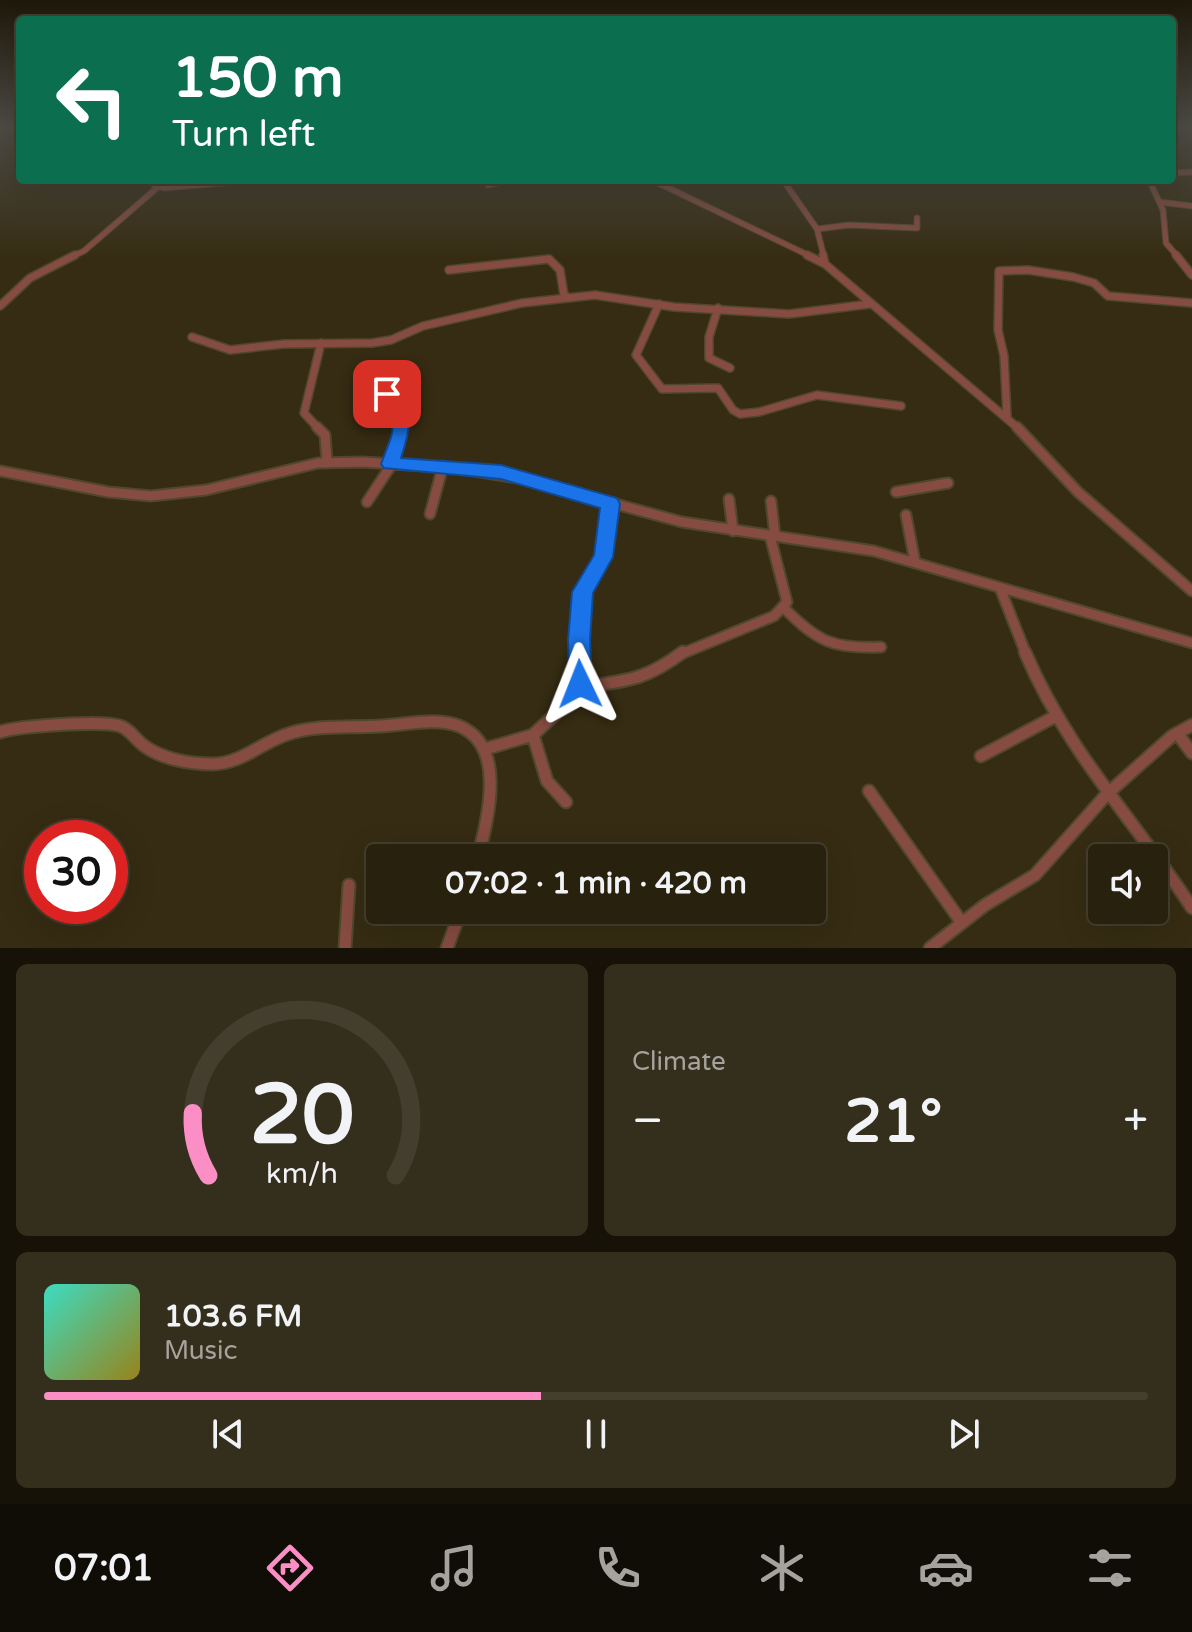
<!DOCTYPE html>
<meta charset="utf-8">
<style>
body{margin:0;font-family:"Varela Round",sans-serif;background:#342e1c;color:#f1f3f6;height:100vh;display:flex;flex-direction:column;font-size:30px;white-space:nowrap}
*{box-sizing:border-box;margin:0}
p{font-size:26px;color:#a5a39e}
.icon{flex:none;width:44px;height:44px;fill:none;stroke:currentColor;stroke-width:2;stroke-linecap:round;stroke-linejoin:round}
.map{position:relative;height:948px;overflow:hidden}
.sheet{display:flex;flex-direction:column;gap:16px;padding:16px;background:#161208;flex:1}
.sheet>*{flex:none}
.hud{position:absolute;left:16px;top:16px;width:1160px;height:168px;border-radius:8px;box-shadow:0 8px 32px #0002,0 0 0 2px #443e2e;background:#0b6e4f;color:#fff;overflow:hidden}
.controls{position:absolute;left:1088px;top:844px;display:grid;gap:16px}
.controls a{display:grid;place-items:center;width:80px;height:80px;border-radius:8px;background:#28210e;box-shadow:0 8px 32px #0002,0 0 0 2px #443e2e;font-size:40px}
.speed{position:absolute;left:24px;top:820px;display:flex;gap:16px;font-size:40px;font-weight:700;text-align:center}
.speed>*{display:grid;place-content:center;width:104px;height:104px;border-radius:50%;background:#28210e;box-shadow:0 8px 32px #0002,0 0 0 2px #443e2e;line-height:1}
.speed .limit{border:12px solid #d22;background:#fff;color:#111}
.pin{position:absolute;display:grid;place-items:center;width:68px;height:68px;color:#fff;margin:-34px;border-radius:16px;box-shadow:0 4px 12px #0006}
.me{position:absolute;width:88px;margin:-44px;rotate:358deg;stroke-linejoin:round;filter:drop-shadow(0 0 6px #0008)}
.turn{display:flex;align-items:center;gap:28px;height:168px;padding:0 24px;font-size:36px}
.turn .icon{width:104px;height:104px;stroke-width:2.5}
.turn b{display:block;font-size:56px;line-height:68px}
.big{font-size:60px;font-weight:800;line-height:1.1}
.sheet .card{flex:1;display:flex;flex-direction:column;justify-content:center;gap:12px;min-width:0;padding:0 28px;border-radius:12px;background:#342e1c}
.sheet .dial{align-items:center;gap:0}
.dial svg{height:208px;overflow:visible;fill:none;stroke:#443e2e;stroke-width:7;stroke-linecap:round;text-anchor:middle}
.dial text{fill:#f1f3f6;stroke:none}
.song{display:flex;align-items:center;gap:24px}
.cover{width:96px;height:96px;border-radius:12px;background:linear-gradient(135deg,hsl(170 70% 55%),hsl(50 70% 35%))}
.played{height:8px;border-radius:4px;background:linear-gradient(90deg,#fb8fc5 45%,#443e2e 45%)}
.keys{display:flex;justify-content:space-around;direction:ltr}
.heat{display:flex;justify-content:space-between;align-items:center;font-size:44px;direction:ltr}
.sheet .tiles{flex:1;display:grid;gap:16px;grid-template-columns:1fr 1fr}
.card:last-child{grid-column:span 2}
.trip{position:absolute;left:366px;top:844px;width:460px;height:80px;border-radius:8px;background:#28210e;box-shadow:0 8px 32px #0002,0 0 0 2px #443e2e;font-weight:800;line-height:80px;text-align:center}
.menu{display:flex;height:128px;justify-content:space-around;align-items:center;background:#100d06;color:#a5a39e}
.menu .icon{width:56px;height:56px}
.menu .current{color:#fb8fc5}
.menu b{font-size:36px;color:#f1f3f6}
.map>svg:first-child{display:block}
</style>
<div class="map">
<svg width="1192" height="948" viewBox="0 0 1192 948">
<rect width="100%" height="100%" fill="#362c13"/>
<g fill="none" stroke-linecap="round" stroke-linejoin="round">
<g stroke="#50472f" stroke-width="7">
<path id="street-far3" d="M1172 173 1192 172
M154 180V185L164 188 258 180
M652 180 812 257
M783 180 817 229 824 257
M1149 180 1163 210 1166 243 1178 257
M488 185 511 180
M1160 202 1192 206
M817 229 849 225 917 228V218
M71 257 84 251 158 187"/>
</g>
<g stroke="#50472f" stroke-width="10">
<path id="street-far2" d="M807 255 825 264 1019 429
M823 255 825 264
M1176 255 1192 275
M449 270 549 259 560 270 564 295 569 298
M659 304 636 355 662 389 718 388 733 410 740 414 759 412 817 395 901 406
M0 306 30 278 75 255
M718 308 709 337V358L730 368
M192 337 230 350 284 344 372 343 391 340 423 326 522 303 595 295 674 307 789 314 870 304
M367 389C389 396 401 404 400 429
M1007 416 1004 356 998 330 999 271 1028 270 1073 277 1094 283 1108 296 1192 303
M319 429 304 413 321 343"/>
</g>
<g stroke="#50472f" stroke-width="13">
<path id="street-far1" d="M317 427 325 435 327 462
M1017 427 1078 492 1192 591
M390 464 400 427
M0 471 108 492 151 496 206 490 318 463 363 462 457 468 523 479 682 522 874 551 1192 643
M896 492 948 483
M729 499 733 531
M771 501 775 536
M367 502 392 464
M430 514 443 466
M906 515 915 562
M1000 588 1026 654
M784 608C818 642 833 649 881 647
M579 654 583 592 603 557 610 504
M681 654 774 616 787 602 770 536"/>
</g>
<g stroke="#50472f" stroke-width="15">
<path id="street" d="M580 652 578 678 584 687C630 680 645 680 683 652
M1025 652C1068 753 1133 818 1192 908
M0 732C19 726 102 720 120 726 130 729 135 739 143 745 161 759 190 764 212 764 240 764 260 744 285 735 314 724 350 728 381 726 405 725 436 717 459 726 508 746 487 820 478 858
M1177 733 1192 753
M533 735 547 781 566 802
M485 749 533 735 584 687
M981 756 1056 716
M869 791 962 923
M345 948 349 885
M447 948 461 910
M930 948 985 905 1035 875 1107 794 1172 736 1192 725"/>
</g>
<use href="#street-far3" stroke="#864b41" stroke-width="5"/>
<use href="#street-far2" stroke="#864b41" stroke-width="7"/>
<use href="#street-far1" stroke="#864b41" stroke-width="9"/>
<use href="#street" stroke="#864b41" stroke-width="11"/>
</g>
<linearGradient id="sky" x2="0" y2="1"><stop stop-color="#1e180a"/><stop offset="0.49" stop-color="#4c4b44"/><stop offset="1" stop-color="#4c4b44" stop-opacity="0"/></linearGradient>
<rect width="1192" height="259" fill="url(#sky)"/>
<path fill="#1a73e8" stroke="#114b97" stroke-width="2" d="M387 388C419 400 409 434 401 458L501 465 617 498 620 504 613 557 593 593 590 640 592 684 588 692 580 696 572 692 569 684 568 640 572 592 594 555 600 508 501 479 384 468 381 464C394 429 400 426 378 394Z"/>
</svg>
<div class="controls">
<a><svg class="icon" aria-label="sound" viewBox="0 0 24 24"><path d="M4 9h4l5-4v14l-5-4H4zM17 9q2 3 0 6"/></svg></a>
</div>
<div class="speed"><div class="limit">30</div></div>
<div class="pin" style="left:387px;top:394px;background:#d93025"><svg class="icon" aria-label="arrive" viewBox="0 0 24 24"><path d="M6 21V4h12l-3 4 3 4H6"/></svg></div>
<svg class="me" style="left:580px;top:684px" viewBox="-20 -20 40 40"><path d="M0-17L14 15 0 8-14 15z" fill="#1a73e8" stroke="#fff" stroke-width="4"/></svg>
<div class="trip">07:02 · 1 min · 420 m</div>
<div class="hud">
<div class="turn"><svg class="icon" aria-label="left" viewBox="0 0 24 24"><path d="M17 20v-9H6M10 6l-5 5 5 5"/></svg><div><b>150 m</b>Turn left</div></div>
</div>
</div>
<section class="sheet">
<div class="tiles">
<div class="card dial"><svg viewBox="0 0 100 80">
<path d="M14 69A42 42 0 1 1 86 69"/>
<path d="M14 69A42 42 0 0 1 8 45" stroke="#fb8fc5"/>
<text x="50" y="56" font-size="32" font-weight="700">20</text>
<text x="50" y="72" font-size="11">km/h</text>
</svg></div>
<div class="card"><p>Climate</p>
<div class="heat"><a>−</a><b class="big">21°</b><a>+</a></div>
</div>
<div class="card">
<div class="song"><i class="cover"></i><div><b>103.6 FM</b><p>Music</p></div></div>
<div class="played"></div>
<div class="keys"><svg class="icon" aria-label="previous" viewBox="0 0 24 24"><path d="M18 5L8 12l10 7zM5 5v14"/></svg><svg class="icon" aria-label="pause" viewBox="0 0 24 24"><path d="M8 5v14M16 5v14"/></svg><svg class="icon" aria-label="next" viewBox="0 0 24 24"><path d="M6 5l10 7-10 7zM19 5v14"/></svg></div>
</div>
</div>
</section>
<nav class="menu">
<b>07:01</b>
<svg class="icon current" aria-label="directions" viewBox="0 0 24 24"><path d="M12 3l9 9-9 9-9-9zM9 14v-3h6M13 9l2 2-2 2"/></svg>
<svg class="icon" aria-label="music" viewBox="0 0 24 24"><path d="M9 18V5l10-2v13"/><circle cx="6" cy="18" r="3"/><circle cx="16" cy="16" r="3"/></svg>
<svg class="icon" aria-label="phone" viewBox="0 0 24 24"><path d="M5 4h4l2 5-3 2q2 4 5 5l2-3 5 2v4C11 20 4 13 5 4z"/></svg>
<svg class="icon" aria-label="climate" viewBox="0 0 24 24"><path d="M12 3v18M4 7l16 10M4 17L20 7"/></svg>
<svg class="icon" aria-label="car" viewBox="0 0 24 24"><path d="M5 17H2v-5l4-1 3-4h7l3 4 3 1v5h-3M9 17h6M6 11h13"/><circle cx="7" cy="17" r="2"/><circle cx="17" cy="17" r="2"/></svg>
<svg class="icon" aria-label="filters" viewBox="0 0 24 24"><path d="M4 7h16M4 17h16"/><circle cx="9" cy="7" r="2"/><circle cx="15" cy="17" r="2"/></svg>
</nav>
